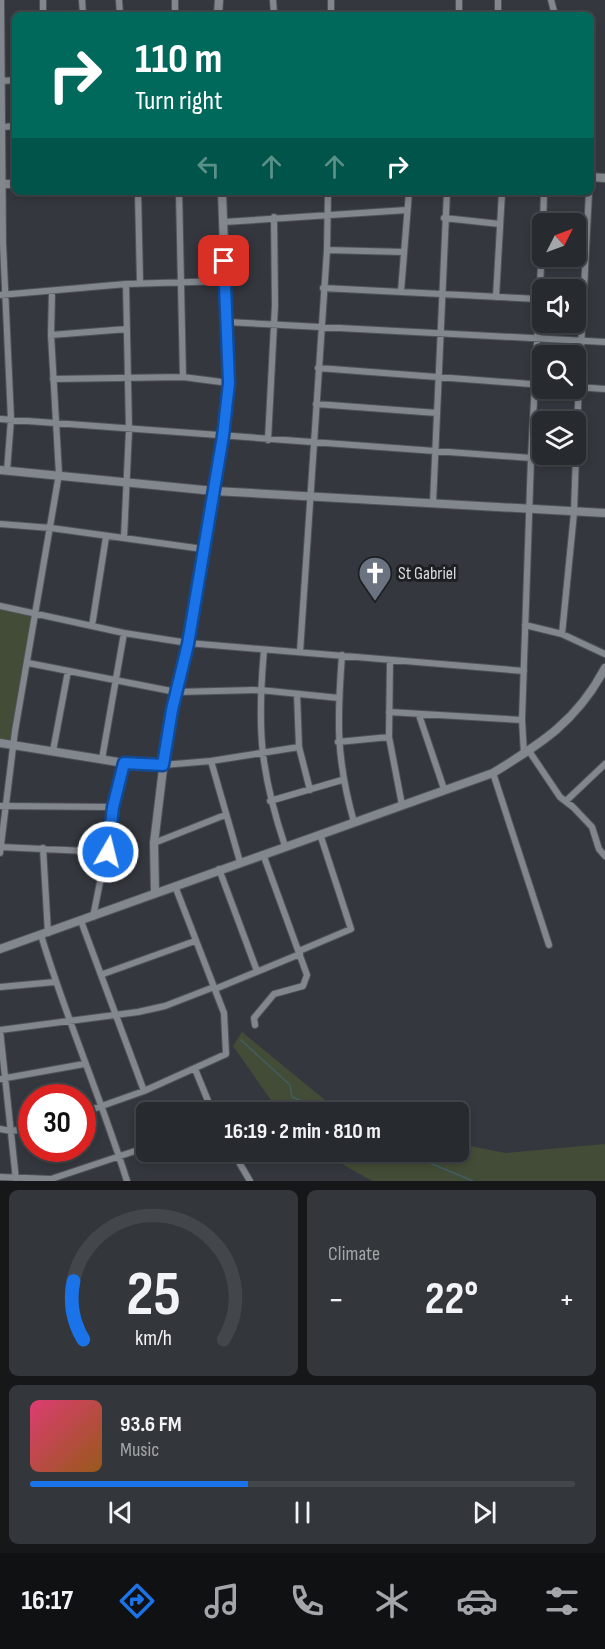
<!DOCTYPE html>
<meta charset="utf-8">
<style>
body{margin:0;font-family:"Sofia Sans Condensed",sans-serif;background:#33363a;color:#f1f3f6;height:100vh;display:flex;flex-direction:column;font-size:22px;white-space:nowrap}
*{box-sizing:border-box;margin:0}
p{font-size:20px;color:#a4a7aa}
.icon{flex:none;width:33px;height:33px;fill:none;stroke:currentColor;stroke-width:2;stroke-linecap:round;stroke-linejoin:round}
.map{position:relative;height:1181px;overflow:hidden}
.details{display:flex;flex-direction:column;gap:9px;padding:9px;background:#151719;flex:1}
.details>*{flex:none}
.guide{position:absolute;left:12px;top:12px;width:582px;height:183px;border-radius:9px;box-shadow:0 3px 9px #0003,0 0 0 2px #43464a;background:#00695c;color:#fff;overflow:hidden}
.needle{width:39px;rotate:48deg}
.controls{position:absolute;left:532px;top:213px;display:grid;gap:12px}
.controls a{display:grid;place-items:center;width:54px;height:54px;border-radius:9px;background:#272a2e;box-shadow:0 3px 9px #0003,0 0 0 2px #43464a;font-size:30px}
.speed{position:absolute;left:18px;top:1084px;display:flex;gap:12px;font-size:30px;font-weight:700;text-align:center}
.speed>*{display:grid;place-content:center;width:78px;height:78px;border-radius:50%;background:#272a2e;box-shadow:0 3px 9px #0003,0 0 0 2px #43464a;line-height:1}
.speed .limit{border:9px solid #d22;background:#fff;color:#111}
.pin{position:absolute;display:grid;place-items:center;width:51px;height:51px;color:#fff;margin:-26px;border-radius:12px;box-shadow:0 3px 9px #0006}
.me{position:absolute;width:66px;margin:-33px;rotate:8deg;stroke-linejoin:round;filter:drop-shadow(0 0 4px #0008)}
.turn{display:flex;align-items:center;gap:21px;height:126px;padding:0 24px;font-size:27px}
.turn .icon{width:78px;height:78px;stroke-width:2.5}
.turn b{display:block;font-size:42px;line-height:51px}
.lanes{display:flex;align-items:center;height:57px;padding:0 24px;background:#0003;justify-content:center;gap:30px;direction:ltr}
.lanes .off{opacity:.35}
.big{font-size:45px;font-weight:700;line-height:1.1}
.details .tile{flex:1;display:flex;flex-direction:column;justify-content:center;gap:9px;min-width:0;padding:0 21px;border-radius:9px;background:#33363a}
.details .dial{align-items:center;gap:0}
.dial svg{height:156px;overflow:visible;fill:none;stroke:#43464a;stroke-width:7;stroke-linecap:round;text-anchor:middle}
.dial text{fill:#f1f3f6;stroke:none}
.song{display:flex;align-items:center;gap:18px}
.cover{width:72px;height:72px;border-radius:9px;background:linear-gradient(135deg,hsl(340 70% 55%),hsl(30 70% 35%))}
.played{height:6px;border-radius:3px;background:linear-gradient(90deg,#1a73e8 40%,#43464a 40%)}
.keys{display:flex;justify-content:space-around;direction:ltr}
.heat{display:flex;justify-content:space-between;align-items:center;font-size:33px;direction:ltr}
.details .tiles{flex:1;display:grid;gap:9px;grid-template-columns:1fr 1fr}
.tile:last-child{grid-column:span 2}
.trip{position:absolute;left:136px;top:1102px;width:333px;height:60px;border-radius:9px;background:#272a2e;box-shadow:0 3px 9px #0003,0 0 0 2px #43464a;font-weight:700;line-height:60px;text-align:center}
.menu{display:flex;height:96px;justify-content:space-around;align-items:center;background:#101112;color:#a4a7aa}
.menu .icon{width:42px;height:42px}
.menu .on{color:#1a73e8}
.menu b{font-size:27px;color:#f1f3f6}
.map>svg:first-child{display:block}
</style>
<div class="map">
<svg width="605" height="1181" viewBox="0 0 605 1181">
<rect width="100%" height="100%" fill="#34383e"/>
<path fill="#434c36" d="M0 607 36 616 14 745 0 743Z
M242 1032 325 1100 349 1113H280L233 1046Z
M459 1144 506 1153 605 1144V1181H372L321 1152H459Z"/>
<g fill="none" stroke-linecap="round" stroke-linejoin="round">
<path stroke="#415e62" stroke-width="1.5" d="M241 1040 290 1085 292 1097 330 1113
M403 1152 473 1181"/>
<g stroke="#505459" stroke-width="8">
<path id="minor" d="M1 0 3 244 11 419 7 471
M43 0V15
M82 0 83 15
M119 0 120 15
M175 0V15
M273 0 274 15
M551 0 555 15
M331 15V0
M459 15V0
M498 15V0
M2 81 15 80
M3 127 15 126
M138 192 140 283
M179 192 183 377
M444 218 500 224
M224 222 407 210
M543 224 544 192
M327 250 403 252
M323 288 538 299
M401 291 409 192
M0 295 126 284 224 281
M496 297 502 192
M227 322 605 342
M51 335 127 329
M318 368 543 385
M53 379 183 377 229 383
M577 387 605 389
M316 404 437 413
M0 419 531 458
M268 440 275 305 274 217
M576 445 589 192
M433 503 447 192
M0 524 51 528 203 549
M124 538 129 430 126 284
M0 606 124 633 188 643 524 671
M525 625 562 634 605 654
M92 626 106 537
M562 634 574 513 576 454
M264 650C257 728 260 771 285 846
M300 652 327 250 328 192
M342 655C337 720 336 759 354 822
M390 660 389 737 402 805
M28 663 176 692 260 690 339 698
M297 694 299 747 310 790
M389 712 522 720
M419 715 444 789
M338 742 389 737
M53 751 68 671
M529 751 560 797 573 807 592 827 599 849 605 856
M524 754 522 720 531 458 543 227
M102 759 124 633
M211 761 240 862
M163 765 211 761 299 747
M493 773 549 945
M270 801 342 780
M566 801 605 764
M0 806 113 807
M154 843 225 815
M0 847 108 852
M43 848 48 933
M0 853 15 731 59 474 51 335 52 291
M219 869 257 971
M93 917 124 763
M81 921 144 1091
M41 935C66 1018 101 1098 127 1181
M299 951 351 929 320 834
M103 974 195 941
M0 987 55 982
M215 989 300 954
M255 1025 254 1018 274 994 303 986 307 975 263 854
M0 1030 138 1012 165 1006 214 987
M0 1030 16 1180
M195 1069 213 1113
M0 1079 84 1064
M82 1113 144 1091 226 1054 224 1013 175 886
M0 1129 11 1131 32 1128
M233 1152 250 1181
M0 1177 51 1179 147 1147"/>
</g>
<g stroke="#505459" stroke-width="10">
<path id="tertiary" d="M218 15 219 0
M591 177 605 178
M0 184H15
M0 470 214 491 605 513
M0 743 124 763 163 765
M155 893 154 843 166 744 188 643 223 436 229 383 222 192
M0 949 493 773C542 743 577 721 605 668"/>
</g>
<use href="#minor" stroke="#82878e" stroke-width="6"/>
<use href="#tertiary" stroke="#82878e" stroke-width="8"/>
</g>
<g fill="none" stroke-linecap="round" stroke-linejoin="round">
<g stroke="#114b97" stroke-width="15">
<path id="route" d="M108 852 113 807 124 763 163 765 172 710 188 644 223 436 229 383 224 261"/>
</g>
<use href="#route" stroke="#1a73e8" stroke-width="10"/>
</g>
<defs>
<g id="church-pin" transform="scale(1.725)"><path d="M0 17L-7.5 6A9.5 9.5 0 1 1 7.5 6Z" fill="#6b7280" stroke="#1d1f22"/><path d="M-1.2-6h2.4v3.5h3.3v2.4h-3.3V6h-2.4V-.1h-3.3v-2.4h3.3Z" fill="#fff"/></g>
</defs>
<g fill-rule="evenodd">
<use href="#church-pin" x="375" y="573"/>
</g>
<g text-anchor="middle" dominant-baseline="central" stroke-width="6" stroke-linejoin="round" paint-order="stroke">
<g font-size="18" fill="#d8dbdf" stroke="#1d1f22" text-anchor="start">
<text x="398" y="573">St Gabriel</text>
</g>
</g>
</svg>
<div class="controls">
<a><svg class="needle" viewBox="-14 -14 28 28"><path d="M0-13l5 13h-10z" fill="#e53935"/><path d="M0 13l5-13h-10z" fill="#a4a7aa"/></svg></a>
<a><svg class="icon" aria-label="sound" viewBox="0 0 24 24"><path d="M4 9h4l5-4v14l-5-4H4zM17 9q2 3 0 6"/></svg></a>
<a><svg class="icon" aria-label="search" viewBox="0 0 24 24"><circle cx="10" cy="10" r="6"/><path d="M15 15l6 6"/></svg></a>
<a><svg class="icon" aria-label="layers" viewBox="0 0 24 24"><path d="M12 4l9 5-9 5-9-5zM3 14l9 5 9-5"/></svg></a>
</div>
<div class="speed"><div class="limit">30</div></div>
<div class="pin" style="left:224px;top:261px;background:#d93025"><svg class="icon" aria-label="arrive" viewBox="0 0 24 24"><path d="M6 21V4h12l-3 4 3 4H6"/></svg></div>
<svg class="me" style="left:108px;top:852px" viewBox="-20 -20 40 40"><circle r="17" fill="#1a73e8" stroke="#fff" stroke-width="3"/><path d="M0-11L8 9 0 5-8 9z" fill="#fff"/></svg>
<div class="trip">16:19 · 2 min · 810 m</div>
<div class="guide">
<div class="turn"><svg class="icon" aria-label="right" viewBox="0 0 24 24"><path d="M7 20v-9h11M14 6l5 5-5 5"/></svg><div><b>110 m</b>Turn right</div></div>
<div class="lanes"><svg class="icon off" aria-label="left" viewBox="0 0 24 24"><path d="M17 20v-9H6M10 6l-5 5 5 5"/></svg><svg class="icon off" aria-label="ahead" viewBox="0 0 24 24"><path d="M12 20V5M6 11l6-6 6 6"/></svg><svg class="icon off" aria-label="ahead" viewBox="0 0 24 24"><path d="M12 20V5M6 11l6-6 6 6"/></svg><svg class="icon" aria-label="right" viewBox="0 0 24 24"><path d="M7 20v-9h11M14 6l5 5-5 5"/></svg></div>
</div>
</div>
<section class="details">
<div class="tiles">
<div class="tile dial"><svg viewBox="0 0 100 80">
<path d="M14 69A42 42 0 1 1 86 69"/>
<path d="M14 69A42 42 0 0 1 9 39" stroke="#1a73e8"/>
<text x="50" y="56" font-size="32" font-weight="700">25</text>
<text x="50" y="72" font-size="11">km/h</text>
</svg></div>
<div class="tile"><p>Climate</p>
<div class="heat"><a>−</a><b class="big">22°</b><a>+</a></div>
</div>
<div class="tile">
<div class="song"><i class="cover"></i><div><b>93.6 FM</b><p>Music</p></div></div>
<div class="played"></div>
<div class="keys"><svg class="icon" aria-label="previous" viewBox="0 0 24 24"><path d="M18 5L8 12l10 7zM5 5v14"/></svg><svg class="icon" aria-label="pause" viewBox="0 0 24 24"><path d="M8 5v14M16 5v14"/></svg><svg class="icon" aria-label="next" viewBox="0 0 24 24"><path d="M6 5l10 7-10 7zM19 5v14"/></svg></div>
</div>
</div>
</section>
<nav class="menu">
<b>16:17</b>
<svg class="icon on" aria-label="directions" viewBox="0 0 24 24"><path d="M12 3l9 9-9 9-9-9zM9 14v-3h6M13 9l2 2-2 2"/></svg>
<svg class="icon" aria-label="music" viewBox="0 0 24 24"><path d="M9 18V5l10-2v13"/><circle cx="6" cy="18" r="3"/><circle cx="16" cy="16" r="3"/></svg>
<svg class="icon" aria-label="phone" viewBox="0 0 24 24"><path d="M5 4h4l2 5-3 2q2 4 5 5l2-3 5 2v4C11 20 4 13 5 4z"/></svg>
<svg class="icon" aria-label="climate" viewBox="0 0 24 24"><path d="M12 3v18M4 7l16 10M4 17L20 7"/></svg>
<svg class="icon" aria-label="car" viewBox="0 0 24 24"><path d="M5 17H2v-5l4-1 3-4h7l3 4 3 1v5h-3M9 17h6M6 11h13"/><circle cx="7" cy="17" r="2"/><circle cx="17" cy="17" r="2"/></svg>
<svg class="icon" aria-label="filters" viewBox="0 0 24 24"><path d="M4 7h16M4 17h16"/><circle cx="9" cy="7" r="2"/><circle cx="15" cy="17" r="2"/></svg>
</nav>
